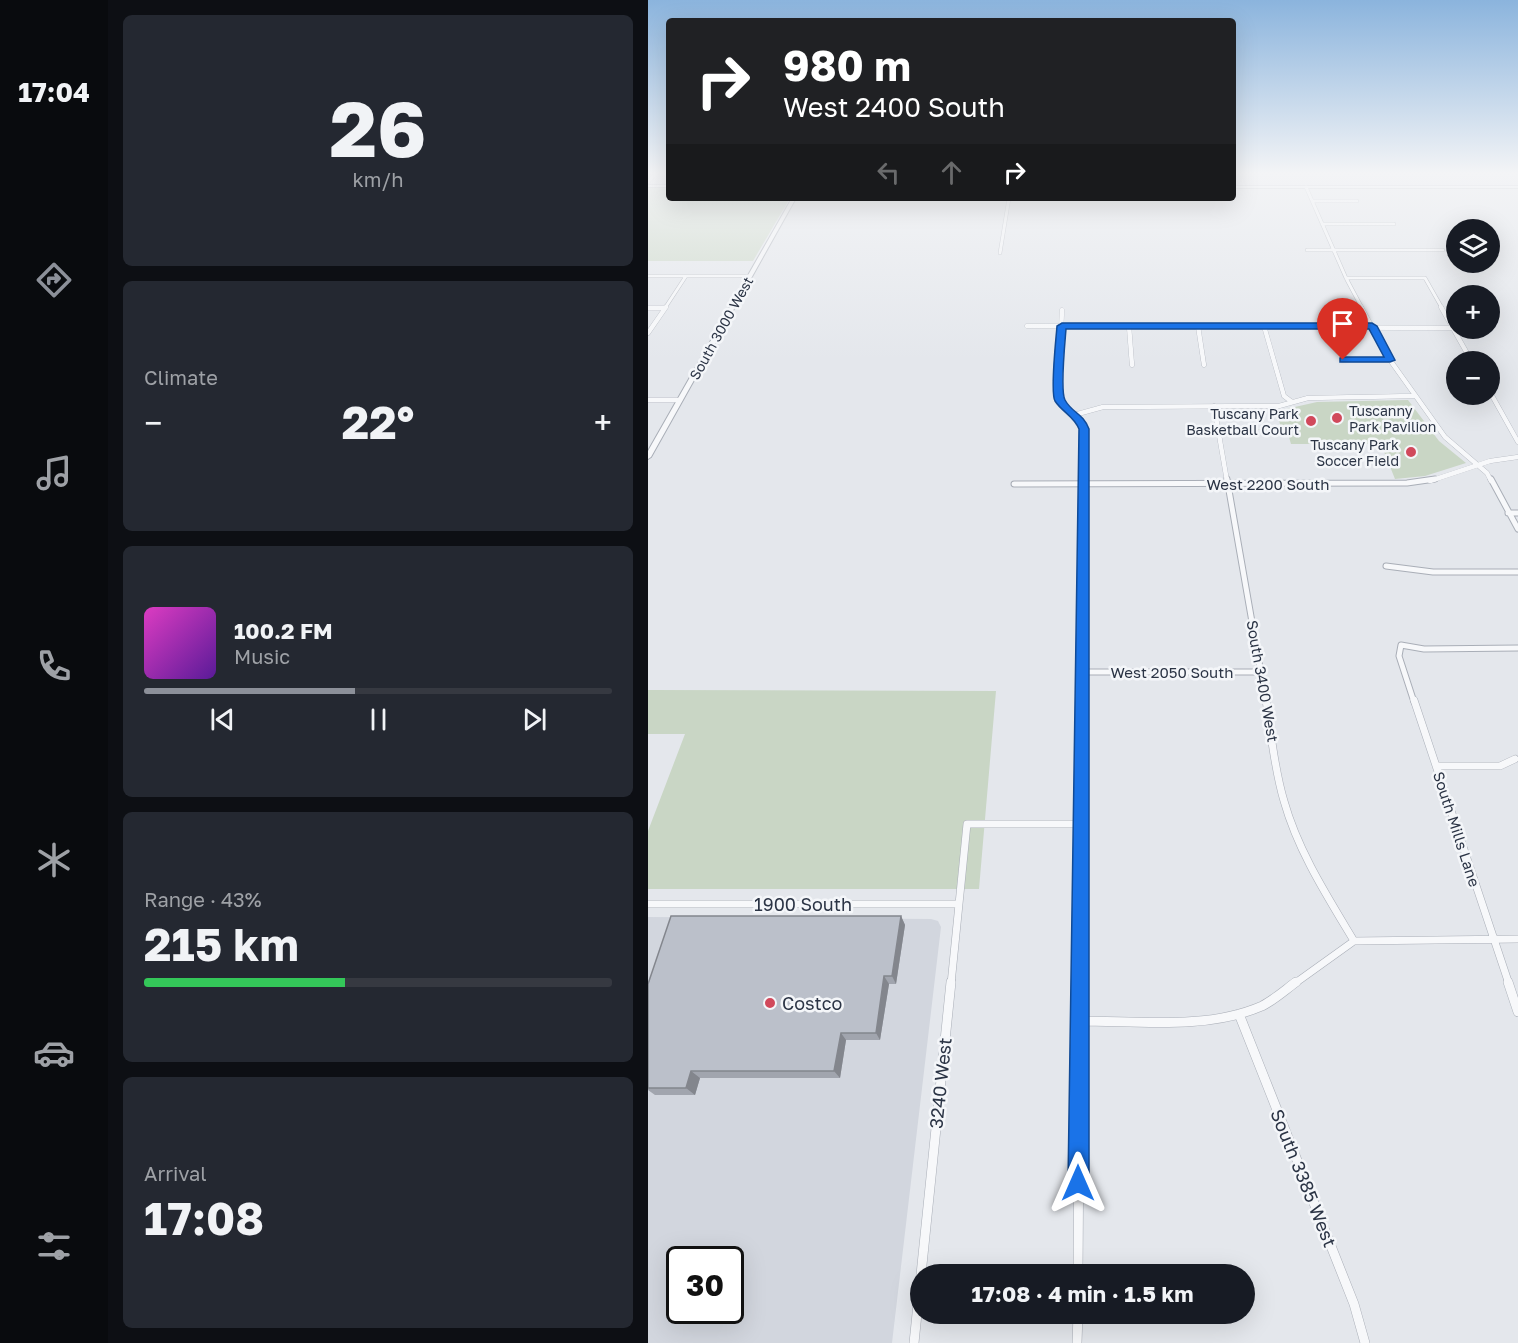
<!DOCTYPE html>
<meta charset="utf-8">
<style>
body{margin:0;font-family:"Golos Text",sans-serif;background:#242831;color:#f1f3f6;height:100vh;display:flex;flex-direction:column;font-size:22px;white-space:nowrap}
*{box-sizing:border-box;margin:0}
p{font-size:20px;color:#9ea1a6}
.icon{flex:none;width:33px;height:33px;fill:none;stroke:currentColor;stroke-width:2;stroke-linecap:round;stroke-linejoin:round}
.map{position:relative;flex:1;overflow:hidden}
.details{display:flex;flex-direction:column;gap:15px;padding:15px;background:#0d0f14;width:540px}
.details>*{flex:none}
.top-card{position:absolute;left:18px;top:18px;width:570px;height:183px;border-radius:6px;box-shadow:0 6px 24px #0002;background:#202124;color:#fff;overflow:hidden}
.controls{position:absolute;left:798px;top:219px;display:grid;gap:12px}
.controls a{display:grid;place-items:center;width:54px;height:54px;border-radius:50%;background:#171b24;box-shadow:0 6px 24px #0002;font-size:30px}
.speed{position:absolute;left:18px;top:1246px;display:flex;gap:12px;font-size:30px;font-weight:700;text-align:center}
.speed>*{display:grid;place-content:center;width:78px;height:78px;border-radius:50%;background:#171b24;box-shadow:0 6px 24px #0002;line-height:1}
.speed .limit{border:3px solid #111;border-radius:9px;background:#fff;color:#111}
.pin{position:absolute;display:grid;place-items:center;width:51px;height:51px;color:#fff;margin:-62px -26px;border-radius:50% 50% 50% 0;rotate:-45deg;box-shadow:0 0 6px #0007}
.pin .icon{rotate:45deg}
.me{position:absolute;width:66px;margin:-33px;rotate:0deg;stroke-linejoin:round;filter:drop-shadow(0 0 4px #0008)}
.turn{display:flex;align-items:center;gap:21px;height:126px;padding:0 18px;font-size:27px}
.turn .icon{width:78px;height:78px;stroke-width:2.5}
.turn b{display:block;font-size:42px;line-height:51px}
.lanes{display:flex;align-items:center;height:57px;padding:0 18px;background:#0003;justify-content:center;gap:30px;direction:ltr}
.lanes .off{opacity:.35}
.big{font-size:45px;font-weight:700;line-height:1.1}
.details .tile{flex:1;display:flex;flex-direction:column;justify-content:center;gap:9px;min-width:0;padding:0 21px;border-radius:9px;background:#242831}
.details .dial{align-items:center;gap:0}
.dial b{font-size:78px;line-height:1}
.song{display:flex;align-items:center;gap:18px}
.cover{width:72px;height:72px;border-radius:9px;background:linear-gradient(135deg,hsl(310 70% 55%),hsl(270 70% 35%))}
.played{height:6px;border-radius:3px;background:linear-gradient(90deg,#8c9099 45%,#363941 45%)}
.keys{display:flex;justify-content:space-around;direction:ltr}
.heat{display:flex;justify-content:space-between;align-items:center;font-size:33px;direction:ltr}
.charge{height:9px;border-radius:4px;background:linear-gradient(90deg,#34c759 43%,#363941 0)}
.trip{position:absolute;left:262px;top:1264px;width:345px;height:60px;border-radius:30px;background:#171b24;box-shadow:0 6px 24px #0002;font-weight:700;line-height:60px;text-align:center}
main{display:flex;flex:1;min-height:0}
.tab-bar{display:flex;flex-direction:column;width:108px;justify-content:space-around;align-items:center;background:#090b0e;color:#9ea1a6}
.tab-bar .icon{width:42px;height:42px}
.tab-bar .on{color:#8c9099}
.tab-bar b{font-size:27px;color:#f1f3f6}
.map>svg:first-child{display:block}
</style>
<main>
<nav class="tab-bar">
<b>17:04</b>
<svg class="icon on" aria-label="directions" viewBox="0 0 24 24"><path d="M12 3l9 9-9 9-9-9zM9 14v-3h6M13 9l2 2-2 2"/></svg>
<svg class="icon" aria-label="music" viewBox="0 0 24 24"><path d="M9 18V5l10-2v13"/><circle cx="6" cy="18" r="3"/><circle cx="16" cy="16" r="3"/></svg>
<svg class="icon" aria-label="phone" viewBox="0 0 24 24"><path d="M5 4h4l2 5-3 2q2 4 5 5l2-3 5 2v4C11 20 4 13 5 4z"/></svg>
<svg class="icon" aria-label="climate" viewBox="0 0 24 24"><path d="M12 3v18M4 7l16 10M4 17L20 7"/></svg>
<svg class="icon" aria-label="car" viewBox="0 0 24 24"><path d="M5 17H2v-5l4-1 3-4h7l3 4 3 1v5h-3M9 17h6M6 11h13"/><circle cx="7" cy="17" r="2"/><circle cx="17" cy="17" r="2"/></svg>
<svg class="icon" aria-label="filters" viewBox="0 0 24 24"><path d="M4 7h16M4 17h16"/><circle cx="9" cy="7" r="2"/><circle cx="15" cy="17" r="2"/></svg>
</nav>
<section class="details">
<div class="tile dial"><b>26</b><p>km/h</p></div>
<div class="tile"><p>Climate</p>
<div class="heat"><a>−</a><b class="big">22°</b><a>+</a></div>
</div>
<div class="tile">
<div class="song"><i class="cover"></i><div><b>100.2 FM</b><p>Music</p></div></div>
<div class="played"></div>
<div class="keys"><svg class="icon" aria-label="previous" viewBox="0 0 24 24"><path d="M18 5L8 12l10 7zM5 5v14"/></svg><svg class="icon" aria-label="pause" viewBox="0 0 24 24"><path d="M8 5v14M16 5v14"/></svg><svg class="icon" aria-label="next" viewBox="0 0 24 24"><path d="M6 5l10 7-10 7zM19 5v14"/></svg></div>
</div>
<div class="tile"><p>Range · 43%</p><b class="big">215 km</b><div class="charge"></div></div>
<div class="tile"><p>Arrival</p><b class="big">17:08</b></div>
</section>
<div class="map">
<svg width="870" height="1343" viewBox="0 0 870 1343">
<rect width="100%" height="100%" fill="#e4e7ec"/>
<path fill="#d2d6de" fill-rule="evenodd" d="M0 917 283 919 290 921 293 927 244 1343H0ZM32 1260H82V1311H32Z"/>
<path fill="#c9d6c5" d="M0 187H21V198H142L105 261H0Z
M760 400 791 441 818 463 777 476 747 479 733 444H643L639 430 577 429H633L629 411 669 402Z
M0 690 348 691 331 889H0V831L37 734H0Z"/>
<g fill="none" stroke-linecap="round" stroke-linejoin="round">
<g stroke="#a9aeb7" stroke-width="4">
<path id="minor-far4" d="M0 182 9 172
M658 187 698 278 714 308
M665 201H709
M674 224H746
M659 250H795
M352 253 361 198
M0 276H102
M698 278H777L794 308
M0 308H17
M17 308 38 276"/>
</g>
<g stroke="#a9aeb7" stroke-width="5">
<path id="minor-far3" d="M713 307 742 360 797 437 839 473 843 481
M793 307 824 362
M0 308H17
M414 310 410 398 436 429V481
M379 326 808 328
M481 326 484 365
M550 326 556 365
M616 326 636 396 644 402
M0 333 18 307
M695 360H742
M842 392 870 442
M0 400H32
M566 406 579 481
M426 415 455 407 631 406 660 398 766 396
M782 481 842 461 870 457"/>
</g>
<g stroke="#a9aeb7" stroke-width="7">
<path id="minor-far2" d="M579 479 618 702
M843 479 870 529
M366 484 759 483 787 479
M860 513H870
M738 566 785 572H870
M434 672H613
M434 702 436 479
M766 702 751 656 753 645 776 649 870 648"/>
</g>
<g stroke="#a9aeb7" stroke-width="8">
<path id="minor-far1" d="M618 700C623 733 626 768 636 801 650 851 679 896 706 941
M766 700 861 984
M788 766H852L867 759
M0 904H311
M303 984 319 824H433
M432 984 434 700
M646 984 706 941 870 939"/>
</g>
<g stroke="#a9aeb7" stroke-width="10">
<path id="minor" d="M860 982 870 1012
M591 1014 706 1304 717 1343
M432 1021C491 1021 559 1030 614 1006 626 1000 637 990 648 982
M430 1275 432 982
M266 1343 303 982
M429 1343 430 1314"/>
</g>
<g stroke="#a9aeb7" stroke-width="2">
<path id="tertiary" d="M0 185H21V187H0Z
M585 186H870V188H585Z
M144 198H148L3 457 0 459V451Z"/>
</g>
<use href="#minor-far4" stroke="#f7f8fa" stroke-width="3"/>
<use href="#minor-far3" stroke="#f7f8fa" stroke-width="4.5"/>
<use href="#minor-far2" stroke="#f7f8fa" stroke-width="5"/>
<use href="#minor-far1" stroke="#f7f8fa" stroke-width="7"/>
<use href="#minor" stroke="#f7f8fa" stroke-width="9"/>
<use href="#tertiary" fill="#f7f8fa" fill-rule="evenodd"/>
</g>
<path fill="#a1a5ae" d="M253 916 257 925 248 984H241L232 1040H198L192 1078H52L47 1095H7L0 1090V984Z"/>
<path fill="#83868d" d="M253 916 257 925 248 984 244 976Z
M236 976 241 984 232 1040 228 1033Z
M193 1033 198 1040 192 1078 186 1071Z
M43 1071 52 1078 47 1095 38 1088Z"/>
<path fill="#bbc0ca" stroke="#83868d" stroke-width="1.5" d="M23 916H253L244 976H236L228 1033H193L186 1071H43L38 1088H0V984Z"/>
<linearGradient id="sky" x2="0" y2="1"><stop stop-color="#8bb4dd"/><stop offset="0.48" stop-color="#f3f4f6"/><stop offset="1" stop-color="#f3f4f6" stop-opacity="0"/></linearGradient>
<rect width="870" height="360" fill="url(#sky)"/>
<path fill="#1a73e8" stroke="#114b97" stroke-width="1.5" d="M414 323H724L729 326 747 360 742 362H692V358L695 357H736L721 329H418C417 342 412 391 417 400 424 413 435 413 441 429V1183L438 1190 430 1193 423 1190 420 1183 431 429C426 416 414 412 407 401 402 392 408 340 409 326Z"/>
<g fill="#d1495b" stroke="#f4f6f9" stroke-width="2">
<circle cx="689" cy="418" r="6"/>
<circle cx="663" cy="421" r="6"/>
<circle cx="763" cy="452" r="6"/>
<circle cx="122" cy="1003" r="6"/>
</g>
<g text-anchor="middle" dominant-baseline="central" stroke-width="5" stroke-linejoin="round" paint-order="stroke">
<g font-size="14" fill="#2b3445" stroke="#f4f6f9">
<text transform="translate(73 328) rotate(-61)">South 3000 West</text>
</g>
<g font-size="14" fill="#2b3445" stroke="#f4f6f9" text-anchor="end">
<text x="701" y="410" text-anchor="start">Tuscanny<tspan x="701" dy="16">Park Pavilion</tspan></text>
<text x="651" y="413">Tuscany Park<tspan x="651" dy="16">Basketball Court</tspan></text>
<text x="751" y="444">Tuscany Park<tspan x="751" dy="16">Soccer Field</tspan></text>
</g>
<g font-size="15" fill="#2b3445" stroke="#f4f6f9">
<text x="620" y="484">West 2200 South</text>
<text x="524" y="672">West 2050 South</text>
<text transform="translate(615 681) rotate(80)">South 3400 West</text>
<text transform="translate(809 829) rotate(72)">South Mills Lane</text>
</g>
<g font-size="18" fill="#2b3445" stroke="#f4f6f9">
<text x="155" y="904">1900 South</text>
<text transform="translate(292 1083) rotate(-84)">3240 West</text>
<text transform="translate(656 1178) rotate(68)">South 3385 West</text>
</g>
<g font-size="18" fill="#2b3445" stroke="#f4f6f9" text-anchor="start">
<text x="134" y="1003">Costco</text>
</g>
</g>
</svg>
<div class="controls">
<a><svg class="icon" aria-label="layers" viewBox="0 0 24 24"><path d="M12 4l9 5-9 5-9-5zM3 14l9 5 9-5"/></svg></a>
<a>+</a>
<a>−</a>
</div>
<div class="speed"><div class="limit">30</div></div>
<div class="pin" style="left:695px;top:360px;background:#d93025"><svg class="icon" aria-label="arrive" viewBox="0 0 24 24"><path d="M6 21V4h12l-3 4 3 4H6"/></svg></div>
<svg class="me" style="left:430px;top:1183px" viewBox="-20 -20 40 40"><path d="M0-17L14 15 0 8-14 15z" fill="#1a73e8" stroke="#fff" stroke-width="4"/></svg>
<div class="trip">17:08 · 4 min · 1.5 km</div>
<div class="top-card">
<div class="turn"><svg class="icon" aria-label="right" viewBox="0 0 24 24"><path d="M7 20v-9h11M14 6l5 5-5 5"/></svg><div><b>980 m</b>West 2400 South</div></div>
<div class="lanes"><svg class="icon off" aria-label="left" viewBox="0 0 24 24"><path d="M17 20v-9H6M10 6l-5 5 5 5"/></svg><svg class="icon off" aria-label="ahead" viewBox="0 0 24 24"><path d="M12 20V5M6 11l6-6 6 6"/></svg><svg class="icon" aria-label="right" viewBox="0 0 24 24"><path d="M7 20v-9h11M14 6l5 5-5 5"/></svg></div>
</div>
</div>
</main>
